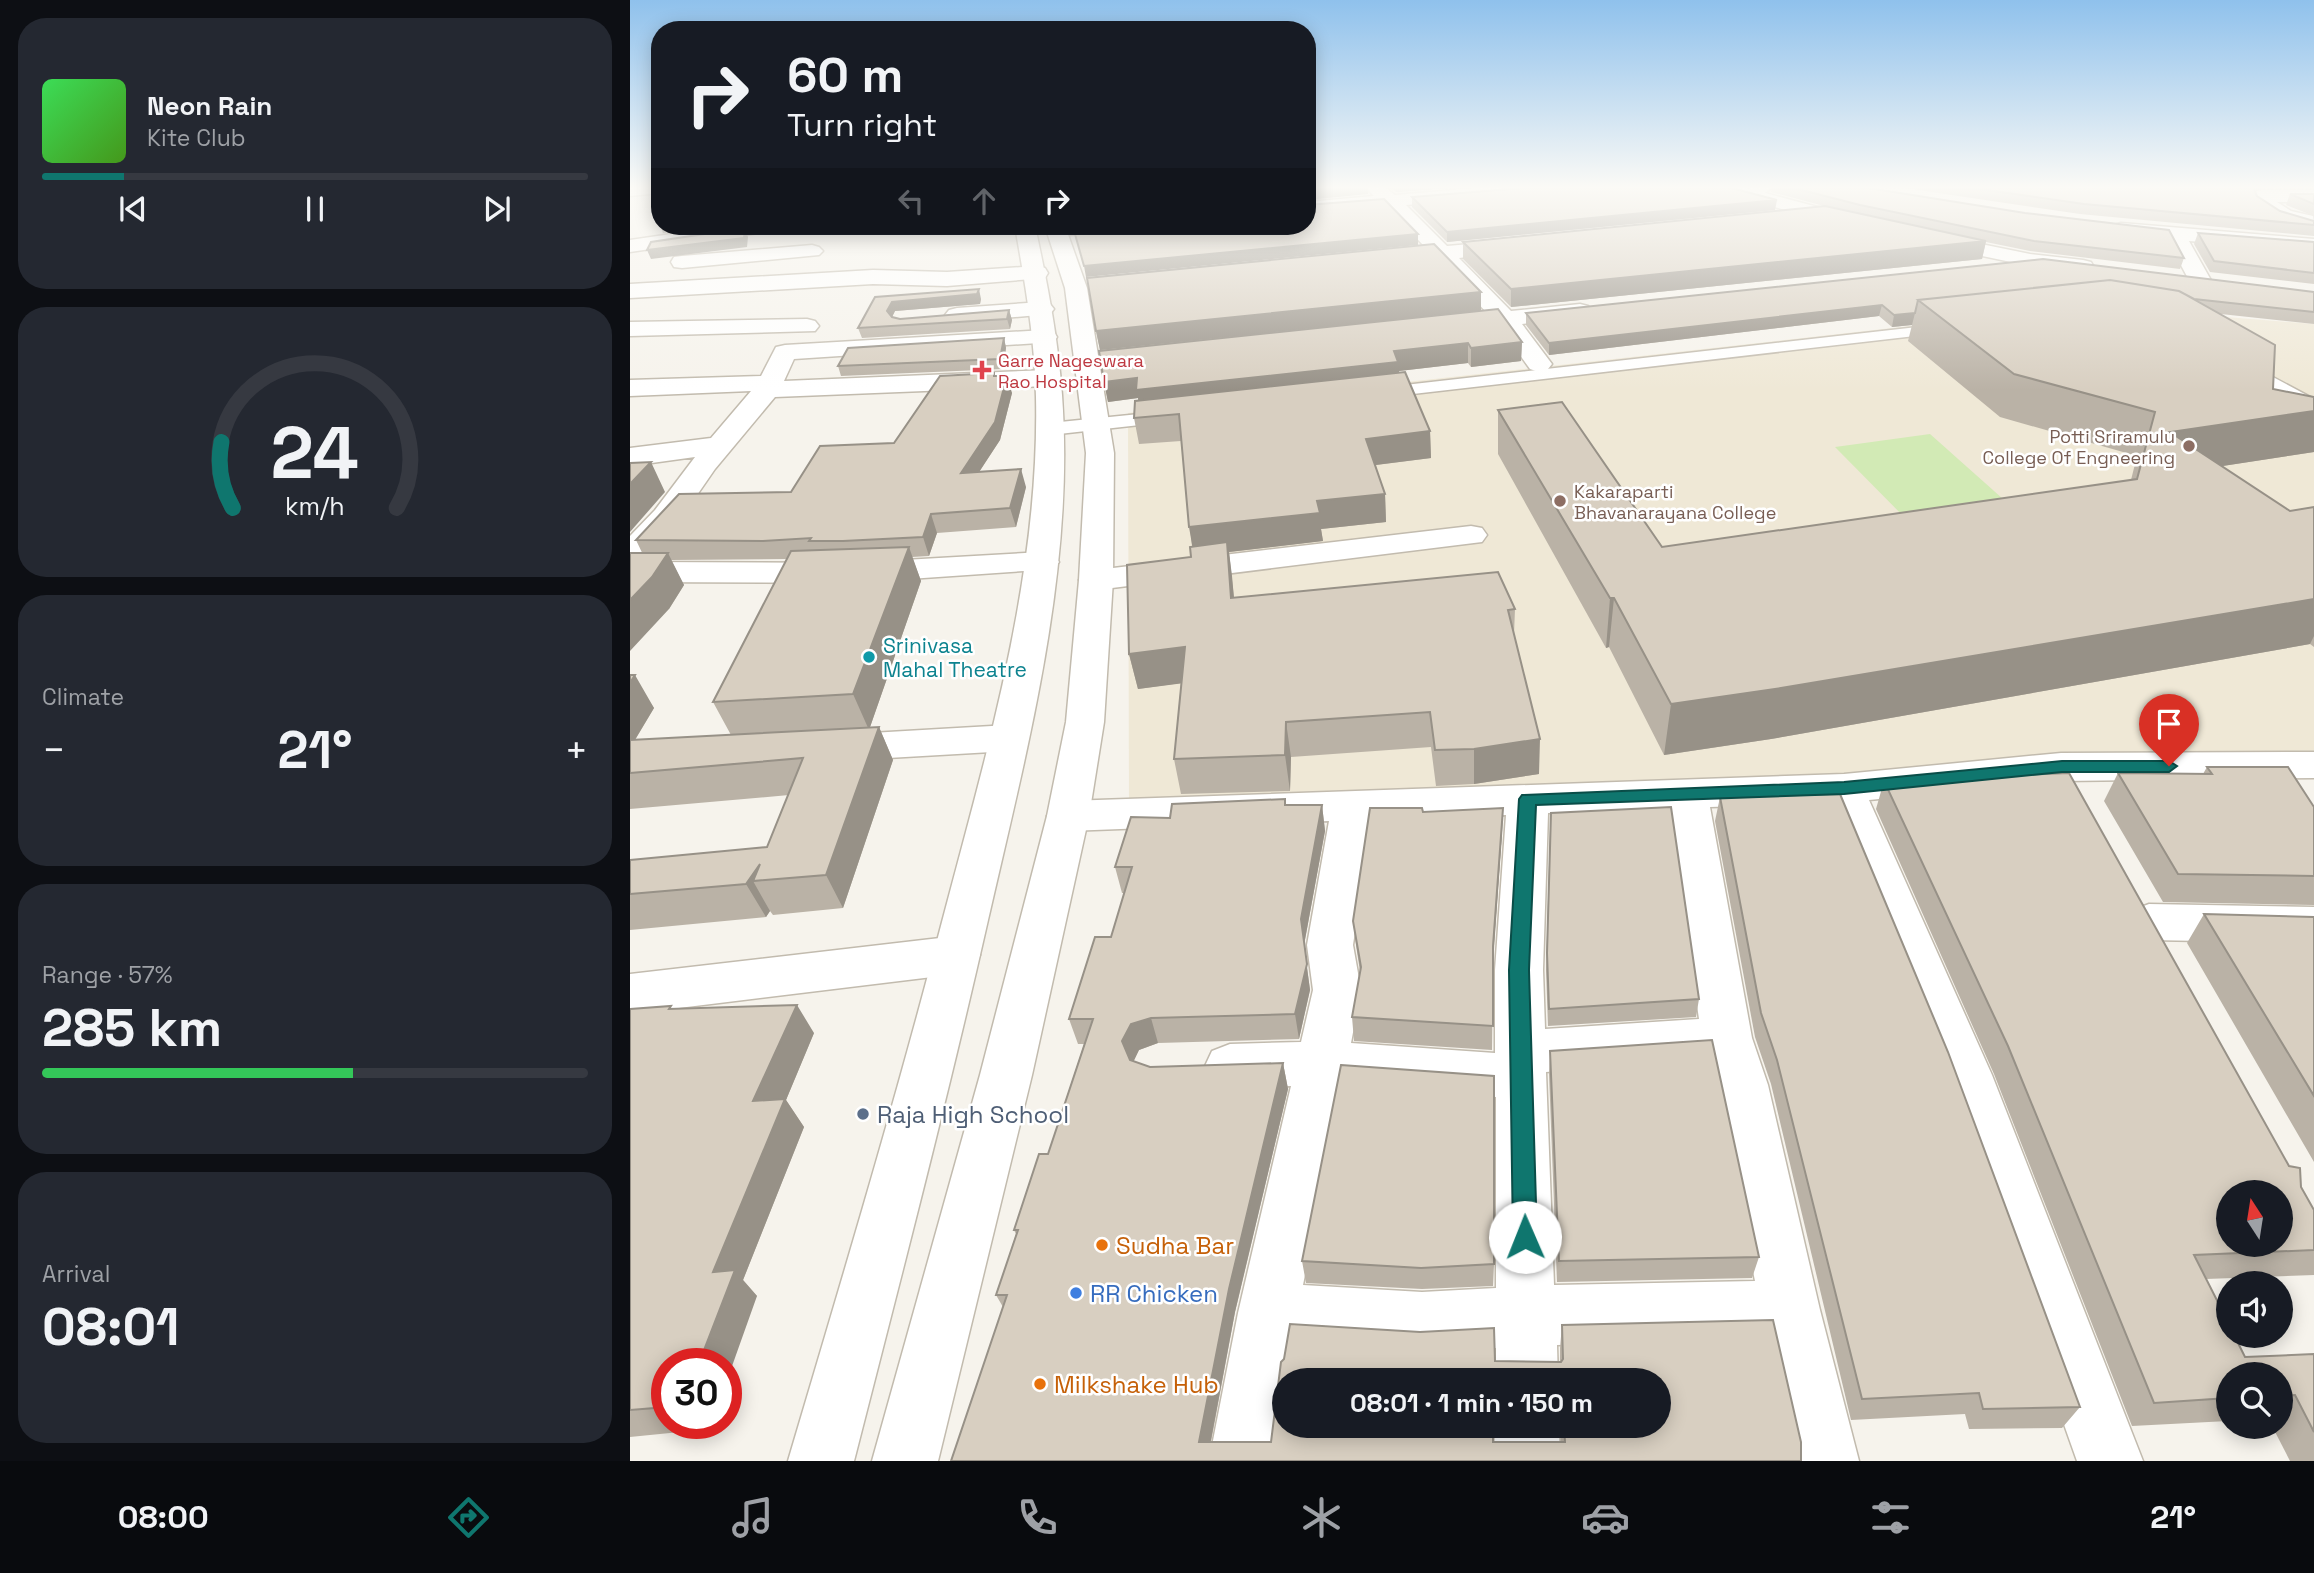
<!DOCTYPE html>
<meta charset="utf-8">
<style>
body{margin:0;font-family:"Space Grotesk",sans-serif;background:#242831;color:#f1f3f6;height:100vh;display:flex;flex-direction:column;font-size:26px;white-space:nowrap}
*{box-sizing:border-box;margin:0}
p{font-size:23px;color:#9ea1a6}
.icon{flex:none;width:38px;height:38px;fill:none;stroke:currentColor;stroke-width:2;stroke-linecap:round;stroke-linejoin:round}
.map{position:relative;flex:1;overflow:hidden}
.side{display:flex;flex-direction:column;gap:18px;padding:18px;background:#0d0f14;width:630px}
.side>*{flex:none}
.guide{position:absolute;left:21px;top:21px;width:665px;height:214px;border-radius:28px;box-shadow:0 4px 18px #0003;background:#171b24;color:#f1f3f6;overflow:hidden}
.needle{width:46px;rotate:348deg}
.tools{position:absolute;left:1586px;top:1180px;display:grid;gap:14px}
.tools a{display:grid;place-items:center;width:77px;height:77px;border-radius:50%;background:#171b24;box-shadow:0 4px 18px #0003;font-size:35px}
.speed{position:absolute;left:21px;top:1348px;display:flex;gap:14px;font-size:35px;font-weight:700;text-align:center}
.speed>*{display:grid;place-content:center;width:91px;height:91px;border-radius:50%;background:#171b24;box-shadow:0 4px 18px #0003;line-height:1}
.speed .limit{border:10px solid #d22;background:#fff;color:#111}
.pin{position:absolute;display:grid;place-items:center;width:60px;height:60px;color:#fff;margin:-72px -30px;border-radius:50% 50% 50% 0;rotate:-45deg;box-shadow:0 0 7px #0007}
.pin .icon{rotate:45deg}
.me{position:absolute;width:77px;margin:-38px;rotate:359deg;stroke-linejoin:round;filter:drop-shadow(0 0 5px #0008)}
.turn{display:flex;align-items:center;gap:24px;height:147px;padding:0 21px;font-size:32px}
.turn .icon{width:91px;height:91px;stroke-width:2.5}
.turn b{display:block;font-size:49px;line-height:60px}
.lanes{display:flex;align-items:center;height:66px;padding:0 21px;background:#0003;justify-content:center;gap:35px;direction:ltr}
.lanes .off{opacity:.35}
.big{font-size:52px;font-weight:700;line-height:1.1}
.side .card{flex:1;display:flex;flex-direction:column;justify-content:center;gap:10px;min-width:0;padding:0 24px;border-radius:28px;background:#242831}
.side .dial{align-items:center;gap:0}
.dial svg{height:182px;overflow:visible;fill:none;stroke:#363941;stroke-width:7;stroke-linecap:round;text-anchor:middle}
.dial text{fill:#f1f3f6;stroke:none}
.song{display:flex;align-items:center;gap:21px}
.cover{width:84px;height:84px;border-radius:10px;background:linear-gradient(135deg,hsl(130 70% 55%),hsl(100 70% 35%))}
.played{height:7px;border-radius:4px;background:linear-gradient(90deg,#0f766e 15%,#363941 15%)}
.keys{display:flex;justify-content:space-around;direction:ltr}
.heat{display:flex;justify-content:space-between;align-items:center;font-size:38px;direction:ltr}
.charge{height:10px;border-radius:5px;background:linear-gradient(90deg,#34c759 57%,#363941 0)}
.trip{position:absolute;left:642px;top:1368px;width:399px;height:70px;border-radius:35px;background:#171b24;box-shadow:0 4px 18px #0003;font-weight:700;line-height:70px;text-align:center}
.dock{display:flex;height:112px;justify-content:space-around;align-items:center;background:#090b0e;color:#9ea1a6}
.dock .icon{width:49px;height:49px}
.dock .selected{color:#0f766e}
.dock b{font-size:32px;color:#f1f3f6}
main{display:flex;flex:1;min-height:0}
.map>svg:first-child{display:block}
</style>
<main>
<section class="side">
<div class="card">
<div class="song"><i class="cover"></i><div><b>Neon Rain</b><p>Kite Club</p></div></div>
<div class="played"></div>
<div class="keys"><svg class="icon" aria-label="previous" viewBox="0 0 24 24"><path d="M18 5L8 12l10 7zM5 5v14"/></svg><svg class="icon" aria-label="pause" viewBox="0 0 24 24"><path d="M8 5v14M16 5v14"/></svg><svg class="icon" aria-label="next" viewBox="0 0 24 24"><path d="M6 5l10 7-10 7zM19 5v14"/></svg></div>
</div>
<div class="card dial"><svg viewBox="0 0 100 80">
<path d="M14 69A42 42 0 1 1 86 69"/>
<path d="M14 69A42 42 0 0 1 9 40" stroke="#0f766e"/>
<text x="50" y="56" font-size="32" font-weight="700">24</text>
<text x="50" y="72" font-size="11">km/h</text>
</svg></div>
<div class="card"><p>Climate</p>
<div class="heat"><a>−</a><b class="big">21°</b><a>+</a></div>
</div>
<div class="card"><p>Range · 57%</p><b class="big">285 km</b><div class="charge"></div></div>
<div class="card"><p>Arrival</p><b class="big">08:01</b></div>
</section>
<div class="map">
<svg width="1684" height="1461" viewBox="0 0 1684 1461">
<rect width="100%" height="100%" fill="#f6f3ec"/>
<path fill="#efe8d6" d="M1459 306 1684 324V753L499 806 498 413Z"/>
<path fill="#d2eab5" d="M1300 434 1391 515 1287 530 1205 447Z"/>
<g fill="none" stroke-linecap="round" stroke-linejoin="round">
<g stroke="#c2bbae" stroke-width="3">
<path id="service" d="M1314 324 1320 326 1322 329 1320 332 748 398 739 393 748 388Z
M1613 361 1684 399V412L1607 370 1604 366 1607 362Z
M539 411 548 417 546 421 420 435 411 429 420 423Z"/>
</g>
<g stroke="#c2bbae" stroke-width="3">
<path id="minor" d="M0 186H30V193L0 196Z
M739 186H753L765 195 869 186H938L936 190 929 192 776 205 817 246 886 240 893 242 896 246 893 250 829 258 881 311 950 304 958 306 962 311 958 316 892 324 922 364 918 369 909 372 900 369 869 326 825 331 817 329 813 324 817 319 858 314 807 260 762 264 754 263 751 258 754 253 796 248 756 207 677 214V202L744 196 737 189Z
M1122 186H1144L1128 198H1114L1111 194Z
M1632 190H1684V202H1647L1661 211 1683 216 1684 223C1666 231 1633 215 1621 200L1625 192Z
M1491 223 1684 239V251L1559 241 1582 282 1579 287H1563L1560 282 1537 239 1484 233 1481 229 1484 225Z
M96 226H146L143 230 136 232 0 252V240Z
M420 226H486L483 230 476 232 427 236 420 234 417 230Z
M182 245 189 247 193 251 189 255 52 268 44 267 41 262 44 257 52 256Z
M407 266 415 268 418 273 415 278 317 286 243 284 0 298V284L243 270 317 272Z
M412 302 420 304 424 309 420 314 327 322 319 320 315 315 319 310 327 308Z
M177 319 185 321 189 326 185 331 0 336V322Z
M415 330 424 332 427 337 424 342 164 359 154 381 418 370 427 373 431 378 427 383 418 386 145 397 85 469 47 524 10 562 221 563 413 552 424 555 429 562 424 569 221 583 0 582V536L25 510 65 457 0 466V448L81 438 121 391 0 396V380L131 376 146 347 155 345Z
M841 526 852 528 857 535 852 542 466 590 454 587 449 580 454 573 466 570Z
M379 725 393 729 398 738 393 747 379 751 206 761 192 757 186 748 192 739 206 735Z
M1684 752V778L1431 781 1239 800 1362 1075 1513 1461H1447L1310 1075 1200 803 1080 807 1122 1038 1138 1085 1190 1310 1229 1461H1163L1137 1340 927 1345 928 1381H866V1348L792 1352 663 1344 657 1381H654L645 1461H579L608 1313 661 1086 600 1088 582 1081 575 1066 582 1051 600 1044 671 1042 683 990 677 945 699 821 438 831 423 826 417 816 423 806 438 801 1214 774 1431 753ZM1039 809 1069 1019 915 1029 913 970 918 813ZM876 815 865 970V1053L721 1043 731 990 723 945 741 820ZM1079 1060 1086 1085 1125 1281 924 1285 916 1072ZM712 1086 866 1097V1288L792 1292 673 1285Z
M1519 904 1684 907V943L1519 940 1503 934 1496 922 1503 910Z
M327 936 343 942 350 955 343 968 327 974 0 1014V974Z
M865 1426H929L930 1461H864Z"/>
</g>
<g stroke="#c2bbae" stroke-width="3">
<path id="tertiary" d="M1080 186H1109L1229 218 1232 222 1229 226 1222 228 1082 190Z
M385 226H405C417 282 428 337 432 395 445 571 397 749 358 920 317 1101 270 1281 224 1461H158C211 1282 265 1103 312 922 357 751 410 575 406 397 405 339 395 283 385 226Z
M415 226H435L457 288 484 453 483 580 474 722 459 816 402 1075 308 1461H242L350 1075 417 816 436 722 449 580 456 453 435 288Z
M1302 234 1400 254 1453 260 1461 262 1464 267 1461 272 1453 274 1400 266 1295 244 1292 240 1295 236Z"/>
</g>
<use href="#service" fill="#fff" fill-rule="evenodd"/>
<use href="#minor" fill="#fff" fill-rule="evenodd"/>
<use href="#tertiary" fill="#fff" fill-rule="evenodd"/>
</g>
<path fill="#bab2a6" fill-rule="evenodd" d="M756 186H844L766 192Z
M1142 186H1226L1554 258 1550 269 1400 251 1356 242 1352 259 881 307 833 259V242L1194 206 1141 192Z
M1261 186H1684V188L1632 187 1625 192 1627 196 1650 211 1684 221V236L1450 214Z
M1660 194H1684V216L1656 205Z
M782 197 1145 210 817 242 782 207Z
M1568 233 1684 242V284L1580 272 1564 244Z
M1413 259 1684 292V324L1591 314 1643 389 1684 397V452L1592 466 1660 511 1684 507V647L1680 644 1141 739 1034 755 979 647 976 648 868 454V410L1032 547 1501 480 1507 456 1370 417 1278 341 1282 325 1262 327 1249 316 919 355 896 325V313Z
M245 297 351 299 350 304 265 311 262 317 270 319 379 310 382 320 380 329 232 338 228 328Z
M851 311 892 342 891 361 841 367 838 363 769 371 800 431 801 458 745 465 755 494 756 522 691 529 693 541 599 552 604 598 885 609 884 634 909 774 844 784 806 786 801 747 661 757 660 791 551 794 544 759 551 683 508 689 499 654 561 557 562 546 551 441 509 444 504 418 508 401V398L478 402 474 382 772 319 470 350 466 331Z
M374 338 376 348 373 369 211 376 208 366Z
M364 373 365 376 382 393 370 440 349 472 396 487 386 527 307 533 299 556 282 557 291 581 240 727H249L263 760 213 908 143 915 140 911 136 917 0 930V860L137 847 159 795 0 809V675L24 708 5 740 101 735 83 702 157 559 41 560 54 585 39 609 6 540 161 492 264 443Z
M1577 767 1684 807V905L1533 902 1474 801 1488 773 1573 774Z
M1254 781 1671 1187 1684 1210V1275L1576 1279 1615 1357 1684 1354V1461H1660L1642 1426H1650V1374H1598V1421L1502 1426 1364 1074 1246 809Z
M1090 797 1450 1407 1432 1428 1339 1429 1335 1414 1221 1420 1141 1084 1125 1037 1085 821Z
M655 799 656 805H692L695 831 674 945 680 990 669 1039 528 1043 509 1050 503 1061 520 1067 653 1063 658 1089 605 1312 581 1442H641L651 1362 654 1359 660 1324 790 1332 864 1328 865 1361 930 1362V1348L932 1325 1143 1320 1171 1442V1461H321L373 1307 366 1295 386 1234 384 1230 409 1154H418L454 1044H448L439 1019 465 937H481L494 893H492L485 867 501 817 540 818 542 804ZM654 1381H1029V1426H931V1442H863V1426H654Z
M873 808 872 832 863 964 862 1050 724 1041 722 1017 730 972 726 945 723 921 793 812Z
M920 830 1069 999 1066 1017 918 1026 916 970Z
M1574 914 1684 917V1162L1557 943Z
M0 1009H43L184 1033 156 1100 174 1127 113 1280 127 1296 37 1363V1423H82L80 1429 0 1437Z
M920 1051 1129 1257 1122 1278 927 1282 919 1074Z
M672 1261 864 1264 863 1286 792 1289 676 1283Z"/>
<path fill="#979187" d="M720 186H738V194L677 200V190Z
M766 186H844L766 192Z
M1625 186H1633L1632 187 1619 197Z
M1147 200 1145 210 817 242V232Z
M30 226H90L33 233Z
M230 226H280L242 230 240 226 231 227Z
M115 228 118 237 117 247 21 259 17 250Z
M788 234V245L456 277 454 266Z
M1356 241 1352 259 881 307V289Z
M349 289 351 299 350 304 265 311 260 321 257 311 262 302Z
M851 292V311L470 350 466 331Z
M1252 305 1249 316 919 355V343Z
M379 310 382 320 380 329 377 319Z
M1285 313 1282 325 1262 327 1264 315Z
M374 338 376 348 373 369 370 359Z
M892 342 891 361 841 367V348Z
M838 343V363L769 371V382L510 410 508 398 478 402 474 382Z
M377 376 382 393 370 440 336 492 331 473Z
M1684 411V452L1521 477 1540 432Z
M800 431 801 458 738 466 736 439Z
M21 462 35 492 0 532V484Z
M391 469 396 487 386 527 380 508Z
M755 494 756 522 691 529 693 541 599 552 602 576 607 632 564 556 559 527 687 501Z
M301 514 307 533 299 556 293 537Z
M279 547 291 581 239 730 223 694Z
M38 553 54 585 39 609 0 651V600Z
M980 598H984L979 647 976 648Z
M1684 599V636L1680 644 1141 739 1034 755 1041 704Z
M555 647 562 682 508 689 499 654Z
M5 675 24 708 3 743 0 744V683Z
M656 722 661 757 660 791 655 755Z
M249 727 263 760 213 908 196 875Z
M910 739 909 774 844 784V749Z
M692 805 695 831 674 945 680 990 669 1039 665 1014 671 919Z
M873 808 872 832 862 970 863 946Z
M130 864 123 881 140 911 136 917 116 884Z
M167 1005 184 1033 156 1100 174 1127 113 1280 127 1296 96 1383V1363H69L83 1272 123 1101Z
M521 1018 528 1043 509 1050 501 1067 492 1041 501 1024Z
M653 1063 658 1089 605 1312 577 1461 569 1442 599 1289Z
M72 1423H82L80 1429Z"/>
<path fill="#d8cfc1" stroke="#979187" stroke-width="2" fill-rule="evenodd" d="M677 186H720L677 190Z
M918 186H1094L1147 200 817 232 782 197Z
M1156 186H1226L1395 213 1539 230 1554 258 1404 241 1230 205Z
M1329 186H1625L1623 187 1627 196 1650 211 1684 221V225L1454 204Z
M1660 194H1684V204Z
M754 199 788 234 454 266 443 227 677 226V205Z
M1195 206 1356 241 881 289 833 242Z
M115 228 114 238 17 250 21 242Z
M1568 233 1684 242V273L1584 261Z
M804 244 851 292 466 331 457 278Z
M1413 259 1684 292V312L1564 299 1549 291 1480 280 1288 300 1285 313 1264 315 1252 305 919 343 896 313Z
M1480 280 1549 291 1645 345 1643 389 1684 397V411L1540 432 1660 511 1684 507V599L1151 688 1041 704 984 598H980L868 410 932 402 1032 547 1507 479 1525 412 1384 374 1288 300Z
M349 289 347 294 262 302 257 311 262 317 270 319 379 310 377 319 228 328 245 297Z
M868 309 892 342 841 348 838 343 764 351 768 362 506 390 507 378 474 382 469 351Z
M374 338 370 359 208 366 218 348Z
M775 372 800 431 736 439 755 494 687 501 690 513 559 527 549 414 504 418 505 401Z
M364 373V376H377L365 422 331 473 391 469 380 508 301 514 293 537 213 541H179L181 538 133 541 6 540 49 494 161 492 190 446 264 443 310 376Z
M21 462 0 484V463Z
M597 542 601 598 868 572 885 609 878 610 910 739 844 749 805 750 800 712 656 722 655 755 544 759 555 647 499 654 497 565 561 557 560 547Z
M279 547 223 694 83 702 161 551Z
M0 553H38L22 577 0 600Z
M0 675H5L0 683Z
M249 727 196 875 123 881 130 864 116 884 0 894V860L137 847 173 758 0 773V740Z
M1577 767H1658L1684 807V876L1548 874 1488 773 1582 774Z
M1439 773 1659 1166 1670 1168 1671 1187 1684 1210V1250L1564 1255 1598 1322V1335H1604L1615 1357 1684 1354V1432L1665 1395 1650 1396V1374H1598V1398L1524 1403 1378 1046 1254 781ZM1598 1192H1650V1244H1598Z
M1210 794 1318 1052 1450 1407 1353 1409 1349 1393 1232 1399 1147 1060 1131 1013 1090 797Z
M655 799V805H692L671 919 677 964 665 1014 521 1018 501 1024 492 1041 500 1060 520 1067 653 1063 599 1289 569 1442H641L651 1362 654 1359 660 1324 790 1332 864 1328 865 1361 931 1362 933 1359 932 1325 1143 1320 1171 1442V1461H321L377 1295H366L388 1230H384L409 1154H418L463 1019H439L465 937H481L502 867H485L501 817 540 818 542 804ZM654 1381H1029V1426H934L935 1442H863V1426H654Z
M1041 807 1069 999 919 1009 917 953 921 813Z
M740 808H792L793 812 873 808 863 946V1026L722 1017 731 967 723 921Z
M1574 914 1684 917V1096Z
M167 1005 123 1101 155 1099 83 1272 105 1270 69 1363H37V1407L0 1410V1009L41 1006 39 1009Z
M1082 1040 1129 1257 929 1261 920 1051Z
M711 1065 864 1076V1264L791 1268 672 1261Z"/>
<linearGradient id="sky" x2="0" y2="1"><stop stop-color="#8fc1ec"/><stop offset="0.48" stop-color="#fbfaf6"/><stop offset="1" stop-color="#fbfaf6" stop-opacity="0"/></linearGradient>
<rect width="1684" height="390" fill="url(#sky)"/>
<path fill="#0f766e" stroke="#0a4d48" stroke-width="2" d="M1432 761H1539L1547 766 1539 772H1432L1214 794 906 805 899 970 907 1237 903 1245 895 1248 887 1245 883 1237 879 970 889 799 892 795 1214 782Z"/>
<path fill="#e0444e" stroke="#fff" stroke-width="2.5" d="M348.5 359.5h7v7h7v7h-7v7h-7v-7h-7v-7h7z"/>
<g fill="#8d6e63" stroke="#fff" stroke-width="2.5">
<circle cx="1559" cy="446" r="7"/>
<circle cx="930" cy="501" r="7"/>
</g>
<circle fill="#0f9aa8" stroke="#fff" stroke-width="2.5" cx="239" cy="657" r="7"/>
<circle fill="#5c6f8a" stroke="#fff" stroke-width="2.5" cx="233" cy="1114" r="7"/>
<g fill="#e8710a" stroke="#fff" stroke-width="2.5">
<circle cx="472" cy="1245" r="7"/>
<circle cx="410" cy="1384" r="7"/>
</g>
<circle fill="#3f7fe0" stroke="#fff" stroke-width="2.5" cx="446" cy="1293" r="7"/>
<g text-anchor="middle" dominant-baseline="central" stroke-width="5" stroke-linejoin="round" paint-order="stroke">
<g font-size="18" fill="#be3a42" stroke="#fff" text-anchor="start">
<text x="368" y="360">Garre Nageswara<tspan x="368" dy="21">Rao Hospital</tspan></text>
</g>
<g font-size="18" fill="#785e54" stroke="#fff" text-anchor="end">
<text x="1545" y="436">Potti Sriramulu<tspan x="1545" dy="21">College Of Engneering</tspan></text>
<text x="944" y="491" text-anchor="start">Kakaraparti<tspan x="944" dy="21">Bhavanarayana College</tspan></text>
</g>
<g font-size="21" fill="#0d838f" stroke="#fff" text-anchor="start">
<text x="253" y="645">Srinivasa<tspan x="253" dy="24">Mahal Theatre</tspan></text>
</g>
<g font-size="24" fill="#4e5e75" stroke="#fff" text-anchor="start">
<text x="247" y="1114">Raja High School</text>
</g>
<g font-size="24" fill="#c56008" stroke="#fff" text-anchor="start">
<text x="486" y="1245">Sudha Bar</text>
<text x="424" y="1384">Milkshake Hub</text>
</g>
<g font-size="24" fill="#366cbe" stroke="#fff" text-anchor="start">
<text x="460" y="1293">RR Chicken</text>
</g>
</g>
</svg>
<div class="tools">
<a><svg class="needle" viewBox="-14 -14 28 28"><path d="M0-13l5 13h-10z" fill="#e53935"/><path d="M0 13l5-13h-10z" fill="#9ea1a6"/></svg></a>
<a><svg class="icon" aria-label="sound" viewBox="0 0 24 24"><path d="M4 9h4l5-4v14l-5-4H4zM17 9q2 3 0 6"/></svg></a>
<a><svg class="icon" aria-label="search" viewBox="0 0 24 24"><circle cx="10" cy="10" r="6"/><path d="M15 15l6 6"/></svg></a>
</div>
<div class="speed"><div class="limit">30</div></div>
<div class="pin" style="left:1539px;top:766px;background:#d93025"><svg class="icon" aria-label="arrive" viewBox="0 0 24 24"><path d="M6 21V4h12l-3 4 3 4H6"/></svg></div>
<svg class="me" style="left:895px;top:1237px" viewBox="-20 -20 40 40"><circle r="19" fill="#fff"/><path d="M0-13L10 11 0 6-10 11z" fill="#0f766e"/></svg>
<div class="trip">08:01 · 1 min · 150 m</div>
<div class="guide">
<div class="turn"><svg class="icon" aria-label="right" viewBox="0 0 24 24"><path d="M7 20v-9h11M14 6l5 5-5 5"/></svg><div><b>60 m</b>Turn right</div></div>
<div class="lanes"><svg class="icon off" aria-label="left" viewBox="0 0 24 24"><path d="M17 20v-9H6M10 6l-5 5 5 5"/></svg><svg class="icon off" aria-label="ahead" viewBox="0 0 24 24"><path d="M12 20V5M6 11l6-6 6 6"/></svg><svg class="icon" aria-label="right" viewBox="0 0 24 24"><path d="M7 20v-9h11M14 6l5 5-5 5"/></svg></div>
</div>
</div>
</main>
<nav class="dock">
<b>08:00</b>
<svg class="icon selected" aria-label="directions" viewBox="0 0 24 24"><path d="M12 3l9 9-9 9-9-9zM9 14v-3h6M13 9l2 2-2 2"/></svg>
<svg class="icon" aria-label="music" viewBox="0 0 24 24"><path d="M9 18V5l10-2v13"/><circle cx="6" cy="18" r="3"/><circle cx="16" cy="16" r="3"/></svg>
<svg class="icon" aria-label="phone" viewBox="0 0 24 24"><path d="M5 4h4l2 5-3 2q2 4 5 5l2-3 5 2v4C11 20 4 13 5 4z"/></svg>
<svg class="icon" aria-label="climate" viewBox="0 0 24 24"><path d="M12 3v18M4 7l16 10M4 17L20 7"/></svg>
<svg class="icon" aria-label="car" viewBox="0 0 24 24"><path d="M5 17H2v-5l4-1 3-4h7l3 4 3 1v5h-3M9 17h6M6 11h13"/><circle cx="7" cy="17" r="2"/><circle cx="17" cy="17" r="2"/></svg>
<svg class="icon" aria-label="filters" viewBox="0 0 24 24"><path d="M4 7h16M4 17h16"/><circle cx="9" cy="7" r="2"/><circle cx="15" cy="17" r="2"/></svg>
<b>21°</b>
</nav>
